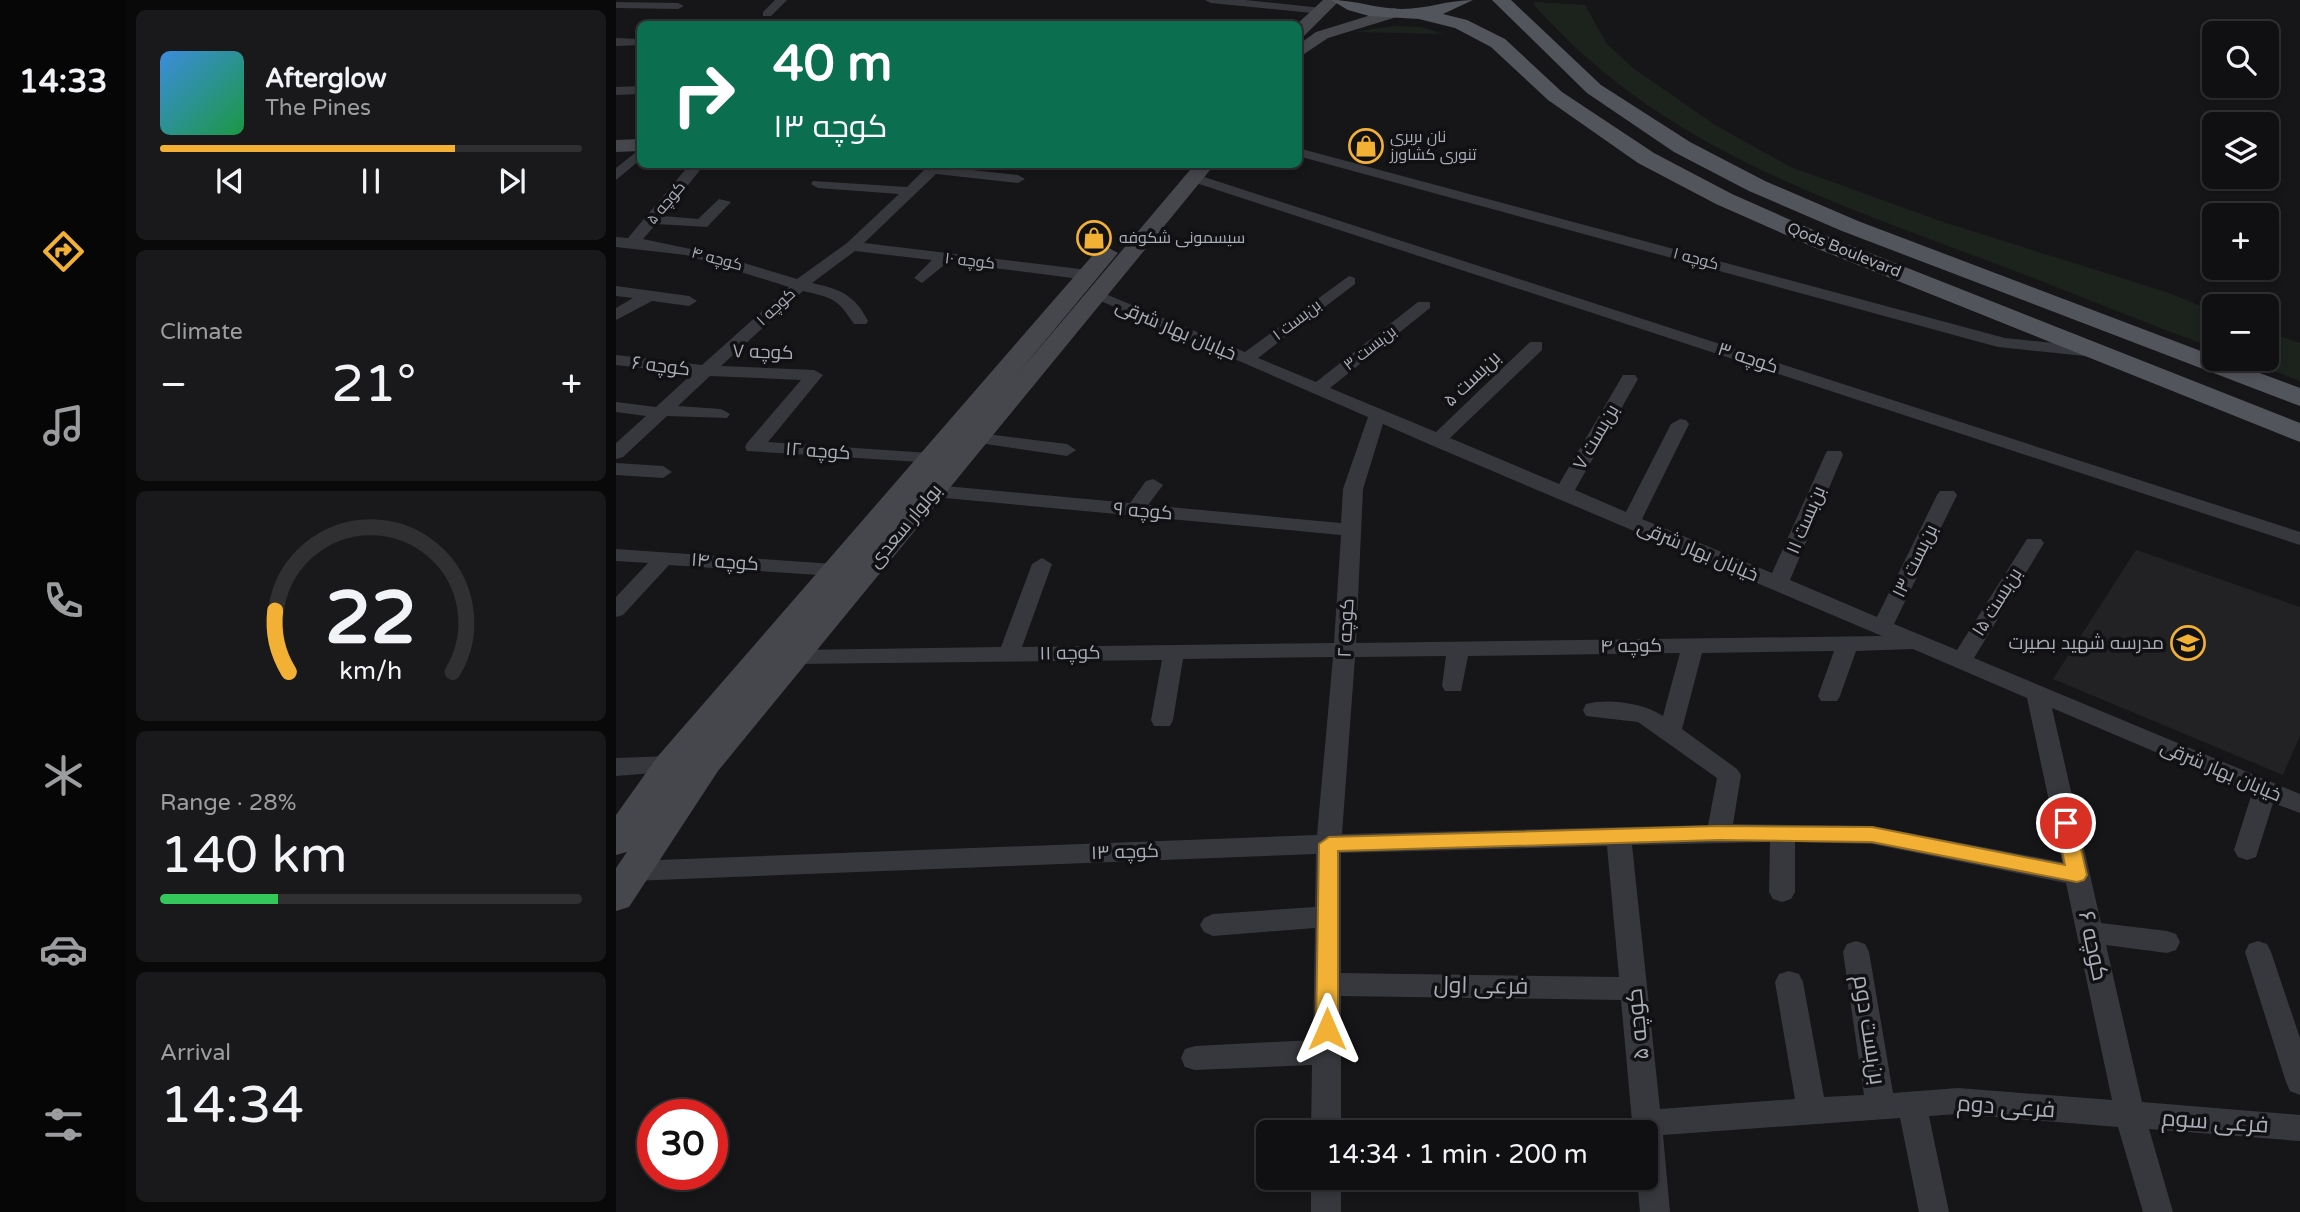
<!DOCTYPE html>
<meta charset="utf-8">
<style>
body{margin:0;font-family:"Varela Round",Cairo,sans-serif;background:#19191b;color:#f1f3f6;height:100vh;display:flex;flex-direction:column;font-size:26px;white-space:nowrap}
*{box-sizing:border-box;margin:0}
p{font-size:23px;color:#9c9d9f}
.icon{flex:none;width:38px;height:38px;fill:none;stroke:currentColor;stroke-width:2;stroke-linecap:round;stroke-linejoin:round}
.map{position:relative;flex:1;overflow:hidden}
.details{display:flex;flex-direction:column;gap:10px;padding:10px;background:#09090a;width:490px}
.details>*{flex:none}
.hud{position:absolute;left:21px;top:21px;width:665px;height:147px;border-radius:10px;box-shadow:0 4px 10px #0003,0 0 0 2px #303032;background:#0b6e4f;color:#fff;overflow:hidden}
.controls{position:absolute;left:1586px;top:21px;display:grid;gap:14px}
.controls a{display:grid;place-items:center;width:77px;height:77px;border-radius:10px;background:#101012;box-shadow:0 4px 10px #0003,0 0 0 2px #303032;font-size:35px}
.speed{position:absolute;left:21px;top:1099px;display:flex;gap:14px;font-size:35px;font-weight:700;text-align:center}
.speed>*{display:grid;place-content:center;width:91px;height:91px;border-radius:50%;background:#101012;box-shadow:0 4px 10px #0003,0 0 0 2px #303032;line-height:1}
.speed .limit{border:10px solid #d22;background:#fff;color:#111}
.pin{position:absolute;display:grid;place-items:center;width:60px;height:60px;color:#fff;margin:-30px;border:4px solid #fff;border-radius:50%;box-shadow:0 2px 7px #0007}
.me{position:absolute;width:77px;margin:-38px;rotate:0deg;stroke-linejoin:round;filter:drop-shadow(0 0 5px #0008)}
.turn{display:flex;align-items:center;gap:24px;height:147px;padding:0 21px;font-size:32px}
.turn .icon{width:91px;height:91px;stroke-width:2.5}
.turn b{display:block;font-size:49px;line-height:60px}
.big{font-size:52px;font-weight:600;line-height:1.1}
.details .tile{flex:1;display:flex;flex-direction:column;justify-content:center;gap:10px;min-width:0;padding:0 24px;border-radius:10px;background:#19191b}
.details .dial{align-items:center;gap:0}
.dial svg{height:182px;overflow:visible;fill:none;stroke:#303032;stroke-width:7;stroke-linecap:round;text-anchor:middle}
.dial text{fill:#f1f3f6;stroke:none}
.song{display:flex;align-items:center;gap:21px}
.cover{width:84px;height:84px;border-radius:10px;background:linear-gradient(135deg,hsl(210 70% 55%),hsl(140 70% 35%))}
.played{height:7px;border-radius:4px;background:linear-gradient(90deg,#f2b134 70%,#303032 70%)}
.keys{display:flex;justify-content:space-around;direction:ltr}
.heat{display:flex;justify-content:space-between;align-items:center;font-size:38px;direction:ltr}
.charge{height:10px;border-radius:5px;background:linear-gradient(90deg,#34c759 28%,#303032 0)}
.trip{position:absolute;left:640px;top:1120px;width:402px;height:70px;border-radius:10px;background:#101012;box-shadow:0 4px 10px #0003,0 0 0 2px #303032;font-weight:600;line-height:70px;text-align:center}
main{display:flex;flex:1;min-height:0}
.dock{display:flex;flex-direction:column;width:126px;justify-content:space-around;align-items:center;background:#060607;color:#9c9d9f}
.dock .icon{width:49px;height:49px}
.dock .on{color:#f2b134}
.dock b{font-size:32px;color:#f1f3f6}
.map>svg:first-child{display:block}
</style>
<main>
<nav class="dock">
<b>14:33</b>
<svg class="icon on" aria-label="directions" viewBox="0 0 24 24"><path d="M12 3l9 9-9 9-9-9zM9 14v-3h6M13 9l2 2-2 2"/></svg>
<svg class="icon" aria-label="music" viewBox="0 0 24 24"><path d="M9 18V5l10-2v13"/><circle cx="6" cy="18" r="3"/><circle cx="16" cy="16" r="3"/></svg>
<svg class="icon" aria-label="phone" viewBox="0 0 24 24"><path d="M5 4h4l2 5-3 2q2 4 5 5l2-3 5 2v4C11 20 4 13 5 4z"/></svg>
<svg class="icon" aria-label="climate" viewBox="0 0 24 24"><path d="M12 3v18M4 7l16 10M4 17L20 7"/></svg>
<svg class="icon" aria-label="car" viewBox="0 0 24 24"><path d="M5 17H2v-5l4-1 3-4h7l3 4 3 1v5h-3M9 17h6M6 11h13"/><circle cx="7" cy="17" r="2"/><circle cx="17" cy="17" r="2"/></svg>
<svg class="icon" aria-label="filters" viewBox="0 0 24 24"><path d="M4 7h16M4 17h16"/><circle cx="9" cy="7" r="2"/><circle cx="15" cy="17" r="2"/></svg>
</nav>
<section class="details">
<div class="tile">
<div class="song"><i class="cover"></i><div><b>Afterglow</b><p>The Pines</p></div></div>
<div class="played"></div>
<div class="keys"><svg class="icon" aria-label="previous" viewBox="0 0 24 24"><path d="M18 5L8 12l10 7zM5 5v14"/></svg><svg class="icon" aria-label="pause" viewBox="0 0 24 24"><path d="M8 5v14M16 5v14"/></svg><svg class="icon" aria-label="next" viewBox="0 0 24 24"><path d="M6 5l10 7-10 7zM19 5v14"/></svg></div>
</div>
<div class="tile"><p>Climate</p>
<div class="heat"><a>−</a><b class="big">21°</b><a>+</a></div>
</div>
<div class="tile dial"><svg viewBox="0 0 100 80">
<path d="M14 69A42 42 0 1 1 86 69"/>
<path d="M14 69A42 42 0 0 1 8 42" stroke="#f2b134"/>
<text x="50" y="56" font-size="32" font-weight="700">22</text>
<text x="50" y="72" font-size="11">km/h</text>
</svg></div>
<div class="tile"><p>Range · 28%</p><b class="big">140 km</b><div class="charge"></div></div>
<div class="tile"><p>Arrival</p><b class="big">14:34</b></div>
</section>
<div class="map">
<svg width="1684" height="1212" viewBox="0 0 1684 1212">
<rect width="100%" height="100%" fill="#161618"/>
<path fill="#222225" d="M1520 550 1684 607V736L1667 775 1437 679Z"/>
<path fill="#1c231d" d="M919 2 969 5 991 44 1017 68 1099 125 1175 167 1324 221 1550 292 1598 311V348C1521 320 1446 288 1370 260 1200 196 1043 145 918 5Z
M778 26 804 27 828 34 738 32Z
M1650 332 1684 343V381L1626 359H1650Z"/>
<g fill="none" stroke-linecap="round" stroke-linejoin="round">
<path fill="#37383d" fill-rule="evenodd" d="M159 0H171L155 16H147V12Z
M589 0H629L706 8 712 11 706 14 595 3Z
M0 2 62 3 68 6 62 9 0 8Z
M0 38 24 39V45L0 46Z
M24 86V94L0 95V87Z
M682 148 1389 338 1478 347 1486 352 1478 357 1382 347 682 156Z
M24 149V160L0 180V168Z
M74 164H89L47 216 82 219 103 199 115 202 91 227 40 224 27 239 98 254 181 279 231 243 283 194 202 188 195 184 197 181 291 187 314 164H330L328 167 402 175 409 179 402 183 320 174 248 243 472 270 480 275 472 280 332 262 306 283 298 278 316 260 239 251 196 283C224 289 239 295 252 321L250 324H238C221 298 217 298 187 291L105 366 198 370 207 375 152 442 313 453 320 455 322 459 320 463 131 451 129 447 131 443 185 380 94 376 62 406 105 409 114 414 111 418 51 416 7 457 0 459V443L30 416 0 412V402L40 407 76 374 0 365V355L86 365 173 287 70 255 0 247V237L12 238Z
M579 174 1684 532V545L574 181V175Z
M733 276 739 278V284L642 358 700 382 802 302H814V308L714 388 820 432 914 342H926V350L834 438 943 484 1007 375H1019L1022 379 959 490 1010 512 1055 424 1064 419 1070 420 1073 424 1026 519 1156 573 1209 455 1211 451H1225L1227 455 1174 580 1261 617 1321 495 1324 491H1338L1341 495 1278 624 1341 650 1411 539H1425L1428 543 1358 658 1684 794V813L1657 803 1640 857 1631 860 1622 857 1618 850 1636 793 1436 708 1485 923 1551 931 1560 934 1564 942 1560 950 1551 953 1490 945 1526 1102 1684 1115V1141L1533 1129 1557 1212H1527L1502 1127 1342 1114 1313 1116 1333 1212H1303L1284 1118 1047 1135 1054 1212H1024L1021 1178H1031V1132H1017L1005 1000 725 996V1132H695L696 1065 579 1070 569 1067 565 1058 569 1049 579 1046 697 1040 699 928 597 936 588 932 584 925 588 918 597 914 699 907 700 854 16 881 7 878 3 871 7 864 16 861 701 835 717 657 567 659 557 720 554 726H538L535 720 546 660 179 664 171 662 168 657 171 652 179 650 385 647 416 564 426 558 436 564 406 647 718 643 725 535 318 497 308 491 318 485 514 503 530 481 537 479 547 485 532 505 725 523 727 489 752 417 473 296 475 293H487L629 352ZM767 424 815 445 1266 636 740 643 747 489ZM1297 649 1411 698 1446 862 1256 826 1117 824 1125 775 1121 769 1066 729 1086 653 1218 651 1202 696 1205 701H1221L1224 696 1240 651ZM1064 653 1047 716C1028 703 992 698 970 704L967 710 970 716 1022 722 1101 778 1092 825 726 834 739 657 830 656 826 686 829 691H845L852 656ZM1154 842 1153 892 1157 899 1166 902 1175 899 1179 892V842L1256 844 1450 883 1496 1100 1342 1088 1277 1093 1253 952 1249 944 1240 941 1231 944 1227 952 1248 1095 1208 1097 1187 982 1183 974 1173 971 1163 974 1159 982 1179 1099 1044 1109 1016 845ZM991 846 1003 977 725 973V853Z
M0 286 73 296 81 301 73 306 36 301 0 320V308L17 298 0 296Z
M363 433 451 444 460 450 451 456 357 442 354 438Z
M0 463 47 466 56 472 47 478 0 475Z
M0 549 218 564 228 570 218 576 53 565 7 615 0 617V597L32 563 0 561Z
M54 756 62 759 66 765 62 771 0 776V758Z
M1642 941 1651 944 1655 952 1684 1038V1095L1674 1091 1670 1082 1629 952 1633 944Z
M695 1178H725V1212H695Z"/>
<path fill="#45474d" fill-rule="evenodd" d="M707 0H724L688 36 682 38 681 24Z
M778 8 784 10V16L712 38 682 58V45L700 32Z
M24 139V151L0 152V140Z
M579 164H599L102 771 13 907 0 911V868L11 852 0 855V815L42 756 483 248 491 247 502 253 399 377Z"/>
<path fill="#53555c" fill-rule="evenodd" d="M715 0C740 0 761 9 786 9 811 9 832 0 857 0L827 14 851 20 889 39 946 92 1038 153 1116 194 1213 237 1684 423V442L1197 247 1100 204 1022 163 932 100 875 47 839 28 803 19 753 16 732 10Z
M876 0H895L985 85 1074 142 1149 181 1242 221 1598 356V359H1606L1684 388V406L1226 231 1133 191 1058 152 971 93Z"/>
</g>
<path fill="#f2b134" stroke="#9d7322" stroke-width="2" d="M1450 816 1459 823 1471 875 1468 880 1461 882 1256 842 1103 840 722 851V1029L719 1035 711 1038 704 1035 700 1029 703 844 713 837 1103 826 1256 827 1449 865 1440 823Z"/>
<defs>
<g id="shop-ring" transform="scale(1.75)"><circle r="9.5" fill="#111113" stroke="#f2b134" stroke-width="1.5"/><path d="M-5-2.5h2.3a2.7 3.5 0 0 1 5.4 0H5L5.5 6h-11ZM-1.5-2.5h3a1.5 2.3 0 0 0-3 0Z" fill="#f2b134"/></g>
<g id="school-ring" transform="scale(1.75)"><circle r="9.5" fill="#111113" stroke="#f2b134" stroke-width="1.5"/><path d="M0-5L7-2L0 1L-7-2ZM-4 1L0 2.5L4 1V4Q0 6-4 4Z" fill="#f2b134"/></g>
</defs>
<g fill-rule="evenodd">
<use href="#shop-ring" x="750" y="146"/>
<use href="#shop-ring" x="478" y="238"/>
<use href="#school-ring" x="1572" y="643"/>
</g>
<g text-anchor="middle" dominant-baseline="central" stroke-width="7" stroke-linejoin="round" paint-order="stroke">
<g font-size="16" fill="#a8adb8" stroke="#111113" text-anchor="start">
<text x="774" y="137">نان بربری<tspan x="774" dy="18">تنوری کشاورز</tspan></text>
<text x="503" y="238">سیسمونی شکوفه</text>
</g>
<g font-size="16" fill="#a8adb8" stroke="#111113">
<text transform="translate(50 203) rotate(-50)">کوچه ۵</text>
<text transform="translate(1228 250) rotate(22)">Qods Boulevard</text>
<text transform="translate(101 259) rotate(15)">کوچه ۴</text>
<text transform="translate(1080 259) rotate(15)">کوچه ۱</text>
<text transform="translate(354 261) rotate(7)">کوچه ۱۰</text>
<text transform="translate(160 307) rotate(-43)">کوچه ۱</text>
<text transform="translate(681 320) rotate(-37)">بن‌بست ۱</text>
<text transform="translate(754 348) rotate(-38)">بن‌بست ۳</text>
</g>
<g font-size="19" fill="#a8adb8" stroke="#111113">
<text transform="translate(560 330) rotate(23)">خیابان بهار شرقی</text>
<text transform="translate(147 352) rotate(2)">کوچه ۷</text>
<text transform="translate(1132 358) rotate(18)">کوچه ۳</text>
<text transform="translate(45 366) rotate(7)">کوچه ۶</text>
<text transform="translate(856 379) rotate(-44)">بن‌بست ۵</text>
<text transform="translate(980 437) rotate(-60)">بن‌بست ۷</text>
<text transform="translate(202 451) rotate(4)">کوچه ۱۲</text>
<text transform="translate(527 511) rotate(5)">کوچه ۹</text>
<text transform="translate(1190 520) rotate(-67)">بن‌بست ۱۱</text>
<text transform="translate(289 526) rotate(-50)">بولوار سعدی</text>
<text transform="translate(1082 551) rotate(23)">خیابان بهار شرقی</text>
<text transform="translate(1299 561) rotate(-64)">بن‌بست ۱۳</text>
<text transform="translate(109 562) rotate(4)">کوچه ۱۴</text>
<text transform="translate(1381 602) rotate(-58)">بن‌بست ۱۵</text>
<text transform="translate(730 628) rotate(-87)">کوچه ۲</text>
<text transform="translate(1015 646) rotate(-1)">کوچه ۴</text>
<text transform="translate(454 653) rotate(-1)">کوچه ۱۱</text>
<text transform="translate(1605 771) rotate(23)">خیابان بهار شرقی</text>
<text transform="translate(509 852) rotate(-2)">کوچه ۱۳</text>
</g>
<g font-size="19" fill="#a8adb8" stroke="#111113" text-anchor="end">
<text x="1548" y="643">مدرسه شهید بصیرت</text>
</g>
<g font-size="23" fill="#a8adb8" stroke="#111113">
<text transform="translate(1477 946) rotate(78)">کوچه ۶</text>
<text transform="translate(865 986) rotate(1)">فرعی اول</text>
<text transform="translate(1022 1024) rotate(-96)">کوچه ۵</text>
<text transform="translate(1253 1030) rotate(81)">بن‌بست دوم</text>
<text transform="translate(1390 1107) rotate(4)">فرعی دوم</text>
<text transform="translate(1599 1122) rotate(4)">فرعی سوم</text>
</g>
</g>
</svg>
<div class="controls">
<a><svg class="icon" aria-label="search" viewBox="0 0 24 24"><circle cx="10" cy="10" r="6"/><path d="M15 15l6 6"/></svg></a>
<a><svg class="icon" aria-label="layers" viewBox="0 0 24 24"><path d="M12 4l9 5-9 5-9-5zM3 14l9 5 9-5"/></svg></a>
<a>+</a>
<a>−</a>
</div>
<div class="speed"><div class="limit">30</div></div>
<div class="pin" style="left:1450px;top:823px;background:#d93025"><svg class="icon" aria-label="arrive" viewBox="0 0 24 24"><path d="M6 21V4h12l-3 4 3 4H6"/></svg></div>
<svg class="me" style="left:711px;top:1029px" viewBox="-20 -20 40 40"><path d="M0-17L14 15 0 8-14 15z" fill="#f2b134" stroke="#fff" stroke-width="4"/></svg>
<div class="trip">14:34 · 1 min · 200 m</div>
<div class="hud">
<div class="turn"><svg class="icon" aria-label="right" viewBox="0 0 24 24"><path d="M7 20v-9h11M14 6l5 5-5 5"/></svg><div><b>40 m</b>کوچه ۱۳</div></div>
</div>
</div>
</main>
